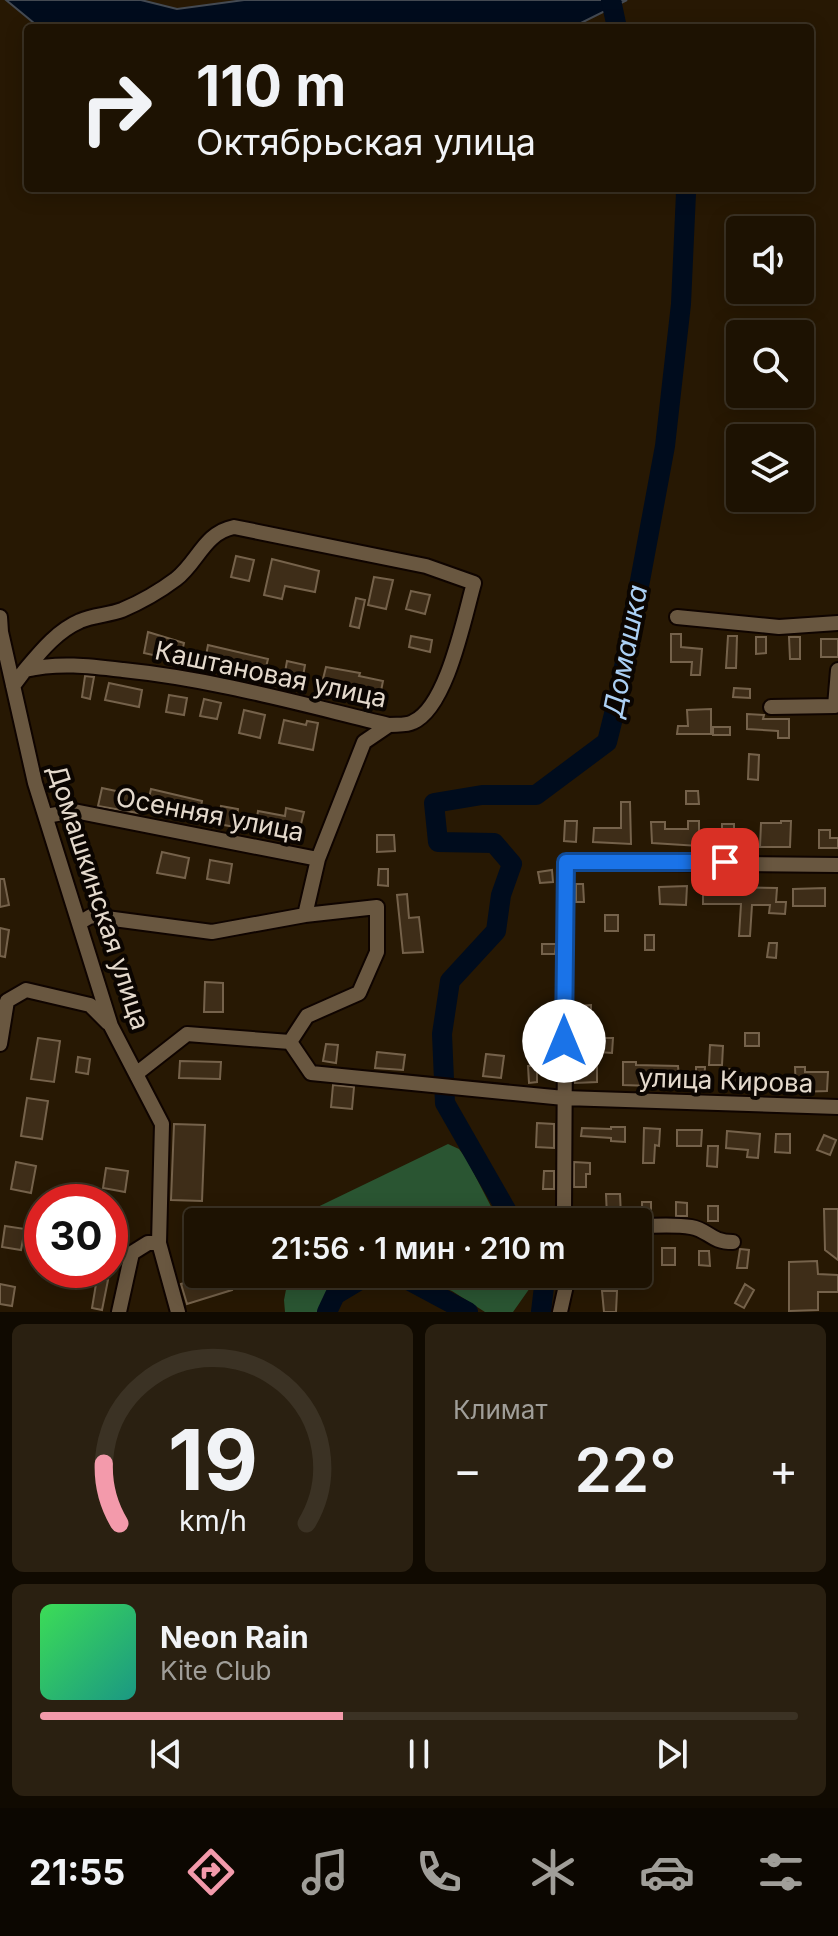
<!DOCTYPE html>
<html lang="ru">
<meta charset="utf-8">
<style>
body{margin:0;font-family:Inter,sans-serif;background:#2a2011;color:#f1f3f6;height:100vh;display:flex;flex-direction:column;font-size:30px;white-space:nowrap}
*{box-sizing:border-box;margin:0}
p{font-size:26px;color:#a09e99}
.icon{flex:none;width:44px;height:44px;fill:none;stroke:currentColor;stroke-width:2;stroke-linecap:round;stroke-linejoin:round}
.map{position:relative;height:1312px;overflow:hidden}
.sheet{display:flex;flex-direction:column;gap:12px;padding:12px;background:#100a01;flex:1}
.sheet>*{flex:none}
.banner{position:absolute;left:24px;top:24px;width:790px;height:168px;border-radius:8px;box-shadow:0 4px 20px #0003,0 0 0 2px #3b3224;background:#1d1202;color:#f1f3f6;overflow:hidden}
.controls{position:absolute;left:726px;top:216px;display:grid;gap:16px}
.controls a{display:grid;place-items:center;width:88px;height:88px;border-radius:8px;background:#1d1202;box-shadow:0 4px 20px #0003,0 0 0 2px #3b3224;font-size:40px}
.speed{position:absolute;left:24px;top:1184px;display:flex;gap:16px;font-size:40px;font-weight:700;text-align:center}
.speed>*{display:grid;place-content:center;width:104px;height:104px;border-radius:50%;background:#1d1202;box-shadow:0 4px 20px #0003,0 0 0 2px #3b3224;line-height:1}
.speed .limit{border:12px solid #d22;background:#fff;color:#111}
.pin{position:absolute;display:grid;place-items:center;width:68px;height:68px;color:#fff;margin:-34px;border-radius:16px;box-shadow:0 4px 12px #0006}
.me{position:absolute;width:88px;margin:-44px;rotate:0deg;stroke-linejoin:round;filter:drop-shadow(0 0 6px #0008)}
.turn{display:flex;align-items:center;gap:28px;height:168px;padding:0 40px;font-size:36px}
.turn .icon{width:104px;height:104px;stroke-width:2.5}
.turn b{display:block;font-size:56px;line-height:68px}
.big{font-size:60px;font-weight:600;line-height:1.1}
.sheet .widget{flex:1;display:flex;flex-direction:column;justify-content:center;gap:12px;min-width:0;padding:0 28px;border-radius:12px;background:#2a2011}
.sheet .dial{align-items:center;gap:0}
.dial svg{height:208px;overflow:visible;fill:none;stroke:#3b3224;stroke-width:7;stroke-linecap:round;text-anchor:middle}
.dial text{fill:#f1f3f6;stroke:none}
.song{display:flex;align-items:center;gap:24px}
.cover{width:96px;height:96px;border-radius:12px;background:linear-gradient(135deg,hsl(130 70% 55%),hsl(170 70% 35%))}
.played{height:8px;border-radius:4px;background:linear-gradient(90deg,#f39aab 40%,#3b3224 40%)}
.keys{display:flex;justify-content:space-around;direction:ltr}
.heat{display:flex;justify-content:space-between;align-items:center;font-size:44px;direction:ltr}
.sheet .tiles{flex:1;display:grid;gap:12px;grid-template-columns:1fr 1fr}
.widget:last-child{grid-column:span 2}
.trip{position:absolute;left:184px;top:1208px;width:468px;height:80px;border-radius:8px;background:#1d1202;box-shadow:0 4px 20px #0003,0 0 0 2px #3b3224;font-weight:600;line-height:80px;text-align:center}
.tabs{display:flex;height:128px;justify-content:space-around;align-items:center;background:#0c0701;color:#a09e99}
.tabs .icon{width:56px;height:56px}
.tabs .active{color:#f39aab}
.tabs b{font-size:36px;color:#f1f3f6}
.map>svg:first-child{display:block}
</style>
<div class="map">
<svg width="838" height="1312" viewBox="0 0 838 1312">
<rect width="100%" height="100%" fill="#271803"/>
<path fill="#2a5532" d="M448 1144 459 1149 466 1158 499 1222H299L301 1215Z
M289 1274H345L320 1312H285L284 1300Z
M412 1274H526L532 1285 513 1312H485L452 1291Z"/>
<path fill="#000c1d" stroke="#444a52" stroke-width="2" d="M6 0H141L177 9 244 0H627L571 28H40Z"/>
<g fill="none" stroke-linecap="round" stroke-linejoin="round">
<path stroke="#000c1d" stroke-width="20" d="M611 0 617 28
M513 1222 445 1103 442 1034 450 981 496 931 501 895 512 864 494 843 438 842 434 803 482 795H536L607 742 619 694 665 446 681 304 686 193 684 188
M327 1312 335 1295 370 1274 408 1280 468 1312
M541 1312 545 1278 542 1274"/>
</g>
<path fill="#3e2d18" stroke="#75624b" stroke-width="2" d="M236 556 254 560 249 581 231 577Z
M272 559 319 571 315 592 285 586 282 599 264 595Z
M374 577 393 580 386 609 368 605Z
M411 591 430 595 425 614 406 609Z
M356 598 365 600 359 628 350 626Z
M148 632 184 643 180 661 144 653Z
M671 634H681V647L702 649 700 675H691L692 662H671Z
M411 636 432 640 430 652 409 647Z
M728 636H737L736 668H726Z
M756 637H766V653L756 654Z
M789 637H800V659H790Z
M821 639H838V657H821Z
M208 645 268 659 263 679 204 666Z
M287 661 305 665 302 682 284 678Z
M326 667 360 673 359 676 383 681 379 701 321 687Z
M85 676 94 677 90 699 82 697Z
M109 683 142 690 139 707 105 700Z
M734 688 750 689V698L733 697Z
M169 695 187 698 184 715 166 712Z
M204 699 221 703 217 719 200 716Z
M711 709V734H677L678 726H688L687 710Z
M244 710 265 715 260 738 239 733Z
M747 714 764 715 763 719H789V738H778V731L747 729Z
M284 720 306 725 307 721 318 723 313 750 279 743Z
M713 727H730V735H713Z
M749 754 759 755 758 780 748 779Z
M102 788 149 798 151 789 202 801 199 817 140 806 138 813 98 806Z
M686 791H698L699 804H686Z
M621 802H630L631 844 593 842 594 828H621Z
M221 806 238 809 235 827 218 824Z
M286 808 304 812 298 836 272 830V834L255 831 258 811 285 816Z
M565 821H577L576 842 564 841Z
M688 821H699V846L652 843 651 822H665V829H688Z
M781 821H791L790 847H760L761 823H781Z
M722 824H734V846H722Z
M819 830H830V838H838V848H819Z
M377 835H394L395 851 377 852Z
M162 852 189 858 185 878 157 873Z
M210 860 232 864 229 883 207 879Z
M379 869H388V886L378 885Z
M552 870 553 882 540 883 538 872Z
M0 879H4L9 905 0 907Z
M576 884H583L584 902H576Z
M687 886 686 905 660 904 659 887Z
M703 887 777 888 776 902H786L785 914 769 913 770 905H752L750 936H739L741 904H703Z
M825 888V906H793V889Z
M407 894 409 918 419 917 423 952 403 953 397 895Z
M605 915H618V931H605Z
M0 928 9 930 5 957 0 956Z
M645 935H654V950H645Z
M769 943H777L776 958 767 957Z
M542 944H556L555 954H542Z
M205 982 223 983V1012H204Z
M591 1005V1025L575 1026V1006Z
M541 1031H555V1042H541Z
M745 1033H759V1046H745Z
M38 1038 60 1041 54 1082 31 1079Z
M600 1038H613L612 1053 599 1052Z
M326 1044 338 1045 336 1063 323 1061Z
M710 1045 723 1046 722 1065H709Z
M377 1052 405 1055 403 1070 375 1068Z
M486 1054 504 1056 501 1078 483 1076Z
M78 1057 90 1059 88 1074 76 1072Z
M180 1061 221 1062 220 1079 179 1078Z
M623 1062H636V1065L678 1066 680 1087 623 1085Z
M575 1064H597V1082L575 1083Z
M528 1066H537V1082L529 1083Z
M696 1067H705L704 1083H696Z
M795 1067H805V1072H828L827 1091 796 1092Z
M723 1069H736V1087H723Z
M333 1085 354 1087 352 1109 331 1107Z
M27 1098 48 1101 42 1139 21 1136Z
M537 1123 554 1124V1148L536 1147Z
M174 1124 205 1125 202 1201 171 1200Z
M611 1127H625V1142L611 1141V1138L581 1136 582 1128 611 1129Z
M644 1128 660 1129 659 1146 655 1145 654 1163H643Z
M677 1130H702L701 1146H677Z
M727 1131 760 1134 758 1158 747 1157 748 1150 726 1148Z
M776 1134H790V1153L775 1152Z
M824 1135 836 1140 830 1155 817 1150Z
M708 1146H718L717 1167 707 1166Z
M16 1162 36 1166 31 1193 11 1189Z
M574 1162 590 1163V1174H586V1187H574Z
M106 1168 128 1171 125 1192 103 1188Z
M544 1171H554V1189H543Z
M606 1194H620L621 1216 607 1217Z
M642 1202H651V1216H642Z
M676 1202 687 1203V1216H676Z
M708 1206H718V1221H708Z
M824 1209H838V1260L825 1250Z
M5 1226 25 1229 21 1250 2 1247Z
M191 1233H198V1259H190Z
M662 1248H675V1265H662Z
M740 1249 749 1250 747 1268H737Z
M699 1251H709L710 1266 699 1265Z
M817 1261 818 1274 838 1275V1292H818V1310L789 1311V1262Z
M213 1274H228L232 1290 187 1304 181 1284Z
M97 1278 108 1280 102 1310 92 1308Z
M0 1284 15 1287 12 1306 0 1304Z
M745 1284 754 1290 744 1308 735 1303Z
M602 1291H617L616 1312H604Z"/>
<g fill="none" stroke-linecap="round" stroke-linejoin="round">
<g stroke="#0f0400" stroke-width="18">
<path id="minor" d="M0 617 1 632 35 783 111 1026 162 1124 159 1243 178 1312
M677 617 779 627 838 623
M13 686 25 670C58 662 90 666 123 670 213 679 301 704 389 725 396 724 406 726 413 722 447 707 464 618 474 583L426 566 234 527C204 533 198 562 176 579 160 591 141 602 122 610 109 615 93 615 80 621 57 631 41 651 25 670
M771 707 835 706 838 670
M46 816 74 811 318 859
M305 915 318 859 364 742 389 725
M79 923 91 916 212 932 305 915 377 907V952L359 993 307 1016 290 1042
M0 1044 7 1001 26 990 90 1005 108 1023
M136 1074 187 1034 290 1042 311 1073 564 1098 838 1107
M562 1222 564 1213 566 862 838 865
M638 1226C655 1226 674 1224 691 1227 709 1230 710 1242 733 1242
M119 1312 132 1253 148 1243H159
M560 1312 567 1281 565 1274"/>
</g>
<use href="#minor" stroke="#695740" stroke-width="14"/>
</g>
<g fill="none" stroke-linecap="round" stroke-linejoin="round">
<g stroke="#114b97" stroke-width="20">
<path id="route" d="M564 1041 566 862H725"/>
</g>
<use href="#route" stroke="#1a73e8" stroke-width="14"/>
</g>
<g text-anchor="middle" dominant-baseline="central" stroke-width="8" stroke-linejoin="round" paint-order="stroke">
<g font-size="26" fill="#e4d9cc" stroke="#0b0501">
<text transform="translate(271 674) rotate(12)">Каштановая улица</text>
<text transform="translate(210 814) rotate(11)">Осенняя улица</text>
<text transform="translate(99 897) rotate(72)">Домашкинская улица</text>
<text transform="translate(726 1080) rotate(2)">улица Кирова</text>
</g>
<g font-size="28" font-style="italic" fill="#acd0f4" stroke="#0b0501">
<text transform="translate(625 651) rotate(-79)">Домашка</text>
</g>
</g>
</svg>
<div class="controls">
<a><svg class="icon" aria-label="sound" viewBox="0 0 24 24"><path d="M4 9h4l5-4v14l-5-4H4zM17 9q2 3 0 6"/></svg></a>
<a><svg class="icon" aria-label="search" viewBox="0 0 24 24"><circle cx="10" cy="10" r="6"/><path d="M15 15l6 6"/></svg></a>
<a><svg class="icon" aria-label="layers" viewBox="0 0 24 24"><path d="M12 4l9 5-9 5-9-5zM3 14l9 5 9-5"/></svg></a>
</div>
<div class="speed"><div class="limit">30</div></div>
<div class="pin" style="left:725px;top:862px;background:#d93025"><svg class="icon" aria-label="arrive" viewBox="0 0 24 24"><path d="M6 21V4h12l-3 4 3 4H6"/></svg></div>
<svg class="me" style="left:564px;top:1041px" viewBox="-20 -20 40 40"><circle r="19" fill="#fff"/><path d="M0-13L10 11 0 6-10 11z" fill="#1a73e8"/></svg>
<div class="trip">21:56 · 1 мин · 210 m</div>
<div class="banner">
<div class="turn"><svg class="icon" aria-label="right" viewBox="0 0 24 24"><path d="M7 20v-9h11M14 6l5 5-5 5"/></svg><div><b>110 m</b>Октябрьская улица</div></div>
</div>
</div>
<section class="sheet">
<div class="tiles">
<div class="widget dial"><svg viewBox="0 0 100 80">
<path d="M14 69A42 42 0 1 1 86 69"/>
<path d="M14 69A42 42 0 0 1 8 46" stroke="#f39aab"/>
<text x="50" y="56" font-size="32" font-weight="700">19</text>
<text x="50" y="72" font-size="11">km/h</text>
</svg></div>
<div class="widget"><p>Климат</p>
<div class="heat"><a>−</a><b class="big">22°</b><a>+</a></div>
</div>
<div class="widget">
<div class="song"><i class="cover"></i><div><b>Neon Rain</b><p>Kite Club</p></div></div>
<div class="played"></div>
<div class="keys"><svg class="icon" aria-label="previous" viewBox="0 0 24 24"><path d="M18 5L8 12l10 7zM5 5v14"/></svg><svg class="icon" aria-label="pause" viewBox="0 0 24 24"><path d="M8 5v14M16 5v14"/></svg><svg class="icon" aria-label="next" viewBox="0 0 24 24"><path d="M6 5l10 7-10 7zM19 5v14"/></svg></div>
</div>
</div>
</section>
<nav class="tabs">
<b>21:55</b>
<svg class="icon active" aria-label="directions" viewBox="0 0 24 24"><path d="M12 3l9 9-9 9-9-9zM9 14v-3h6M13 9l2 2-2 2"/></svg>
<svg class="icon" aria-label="music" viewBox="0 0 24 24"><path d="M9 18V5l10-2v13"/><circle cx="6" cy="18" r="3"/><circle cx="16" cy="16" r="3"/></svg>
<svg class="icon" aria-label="phone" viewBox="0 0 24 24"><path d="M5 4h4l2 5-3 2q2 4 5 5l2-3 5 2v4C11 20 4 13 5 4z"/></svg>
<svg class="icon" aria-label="climate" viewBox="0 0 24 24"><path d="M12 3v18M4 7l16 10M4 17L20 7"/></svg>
<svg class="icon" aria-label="car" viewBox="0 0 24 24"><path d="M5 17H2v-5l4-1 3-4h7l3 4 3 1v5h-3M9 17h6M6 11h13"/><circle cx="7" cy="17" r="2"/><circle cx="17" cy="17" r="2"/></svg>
<svg class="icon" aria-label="filters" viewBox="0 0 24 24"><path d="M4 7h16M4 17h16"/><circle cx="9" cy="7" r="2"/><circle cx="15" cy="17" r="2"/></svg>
</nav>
